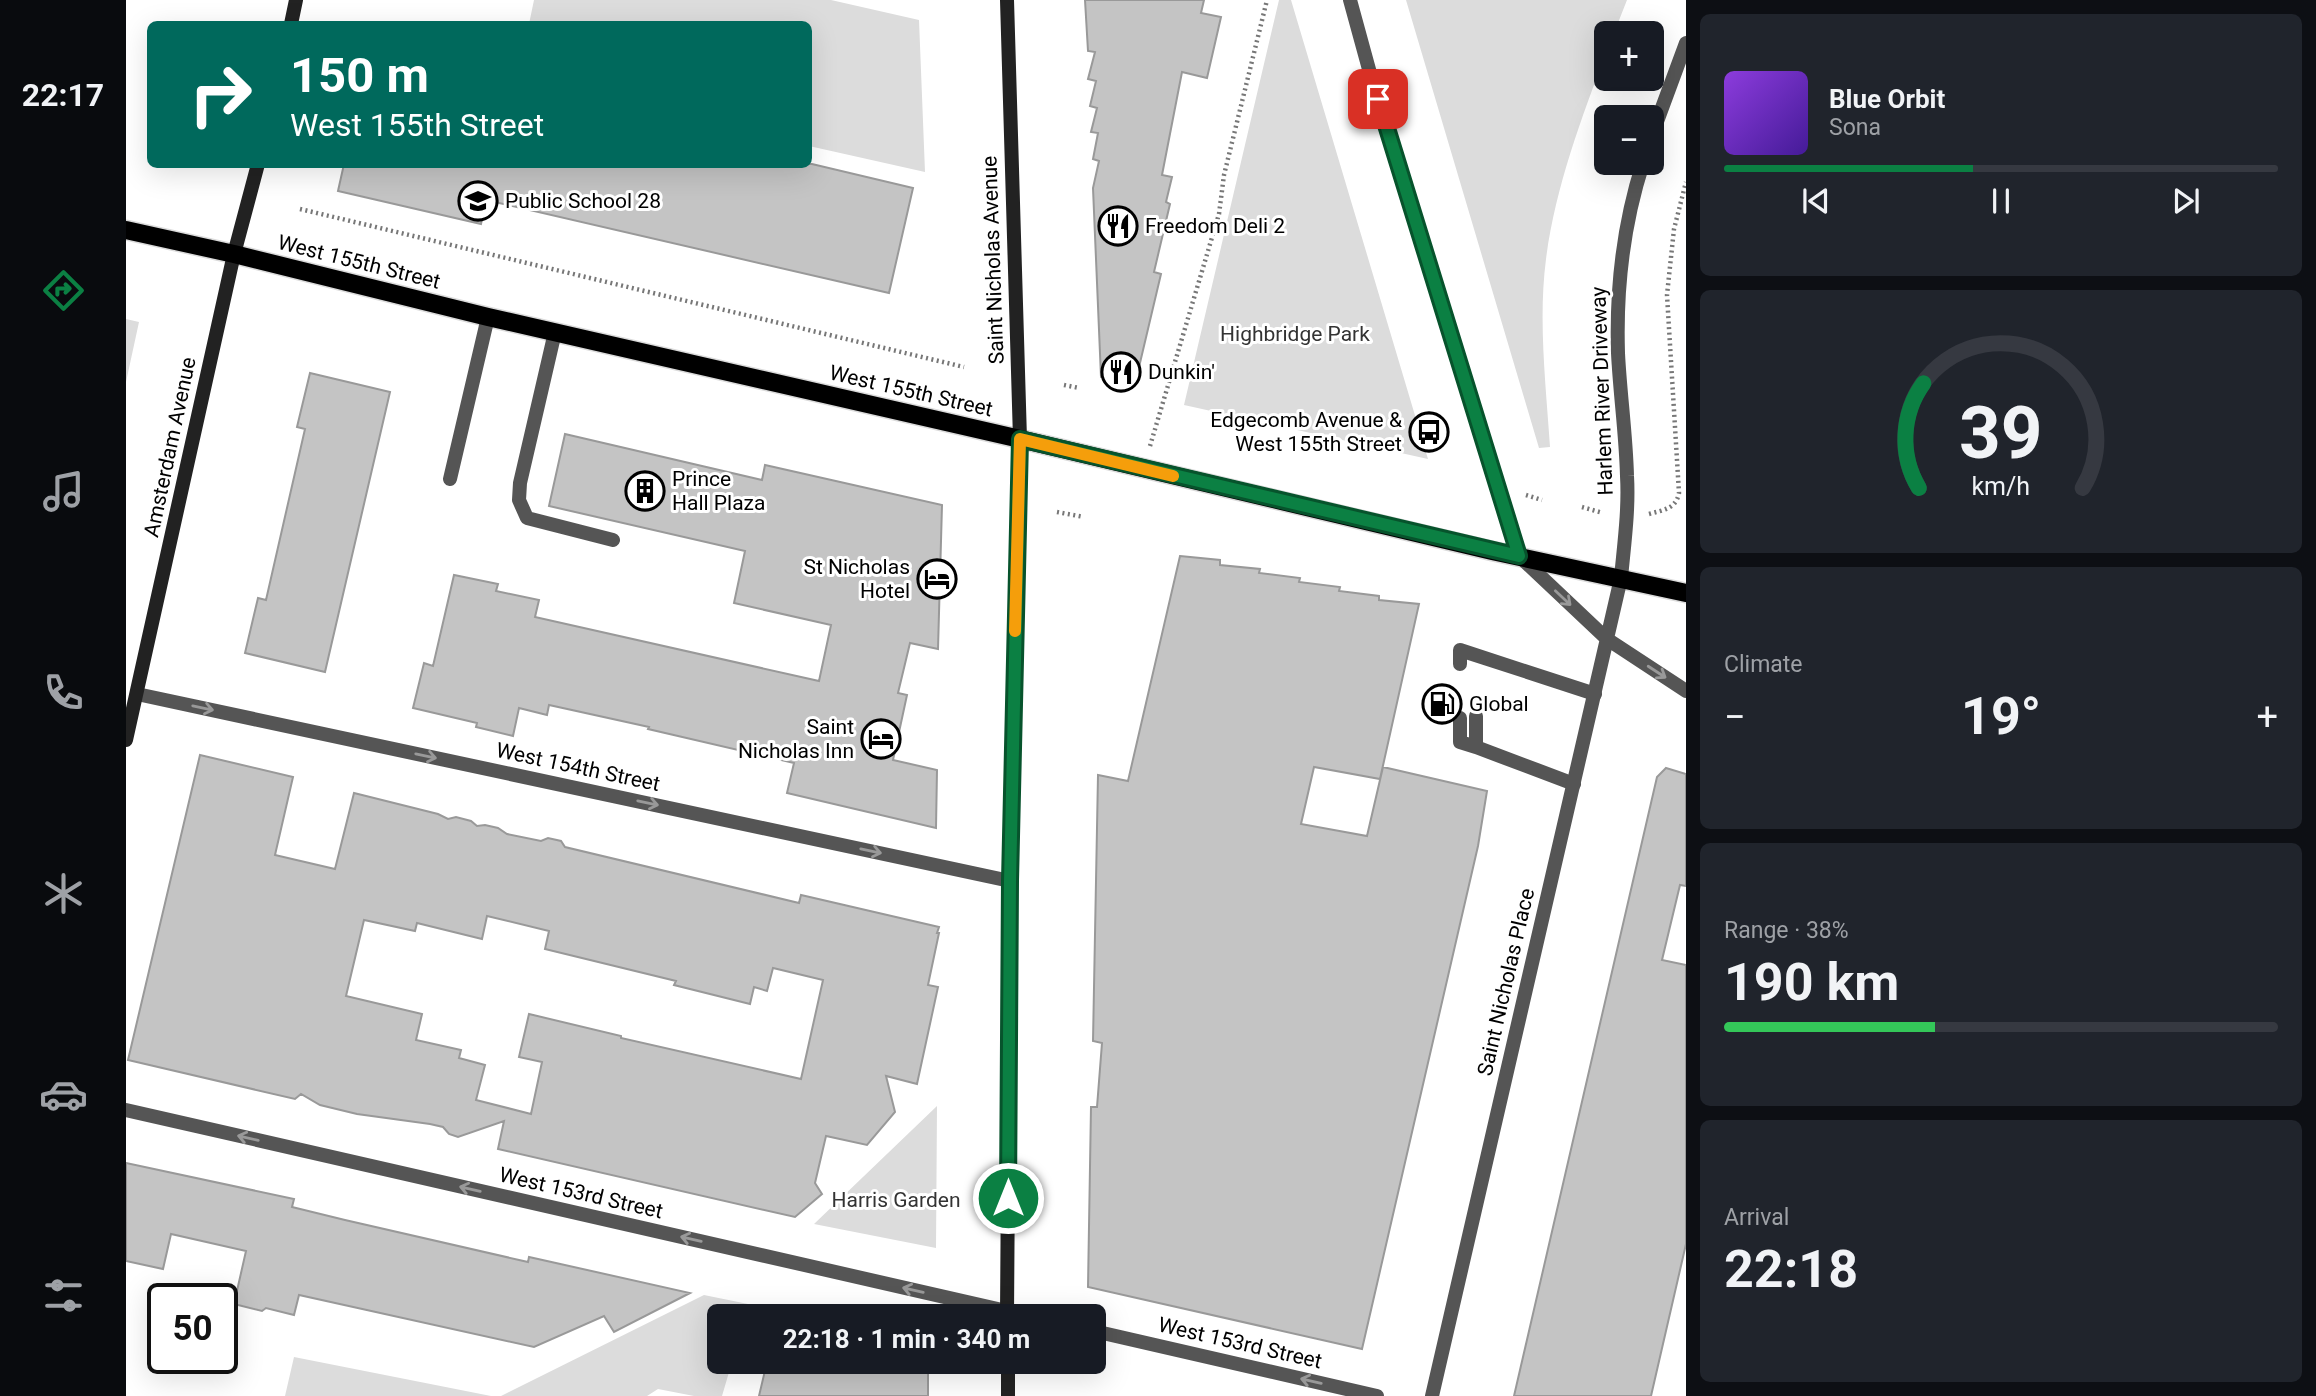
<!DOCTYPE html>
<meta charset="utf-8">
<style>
body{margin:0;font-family:Roboto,sans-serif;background:#20242c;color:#f1f3f6;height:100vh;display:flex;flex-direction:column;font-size:26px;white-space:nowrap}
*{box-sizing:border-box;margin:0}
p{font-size:23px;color:#9ea1a6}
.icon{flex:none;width:38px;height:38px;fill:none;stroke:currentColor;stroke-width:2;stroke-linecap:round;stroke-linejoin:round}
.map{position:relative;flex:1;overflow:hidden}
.panel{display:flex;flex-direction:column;gap:14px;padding:14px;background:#0d0f14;width:630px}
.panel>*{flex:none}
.banner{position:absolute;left:21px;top:21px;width:665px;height:147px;border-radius:10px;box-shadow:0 7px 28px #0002;background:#00695c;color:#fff;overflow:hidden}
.buttons{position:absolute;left:1468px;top:21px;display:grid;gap:14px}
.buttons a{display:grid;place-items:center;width:70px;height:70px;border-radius:10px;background:#171b24;box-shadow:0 7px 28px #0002;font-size:35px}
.speed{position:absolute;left:21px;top:1283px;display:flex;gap:14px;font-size:35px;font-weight:700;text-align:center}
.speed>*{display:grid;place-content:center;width:91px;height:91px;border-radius:50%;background:#171b24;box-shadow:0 7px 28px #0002;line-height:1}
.speed .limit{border:4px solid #111;border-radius:10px;background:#fff;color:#111}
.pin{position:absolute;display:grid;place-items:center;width:60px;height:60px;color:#fff;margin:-30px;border-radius:14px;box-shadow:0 4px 10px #0006}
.me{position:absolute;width:77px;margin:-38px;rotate:0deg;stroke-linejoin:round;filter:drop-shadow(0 0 5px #0008)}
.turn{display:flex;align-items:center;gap:24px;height:147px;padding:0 28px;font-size:32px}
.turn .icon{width:91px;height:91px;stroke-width:2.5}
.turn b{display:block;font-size:49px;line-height:60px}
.big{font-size:52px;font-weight:700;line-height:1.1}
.panel .card{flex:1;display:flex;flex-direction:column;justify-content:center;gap:10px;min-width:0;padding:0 24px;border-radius:10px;background:#20242c}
.panel .dial{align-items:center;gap:0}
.dial svg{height:182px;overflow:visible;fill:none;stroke:#363941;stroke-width:7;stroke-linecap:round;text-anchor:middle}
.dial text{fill:#f1f3f6;stroke:none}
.song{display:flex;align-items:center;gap:21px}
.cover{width:84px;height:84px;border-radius:10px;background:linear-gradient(135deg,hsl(270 70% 55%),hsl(260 70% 35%))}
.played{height:7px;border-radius:4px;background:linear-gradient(90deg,#0b8043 45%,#363941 45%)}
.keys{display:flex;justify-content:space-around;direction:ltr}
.heat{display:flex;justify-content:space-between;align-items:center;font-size:38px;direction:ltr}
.charge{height:10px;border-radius:5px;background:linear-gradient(90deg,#34c759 38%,#363941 0)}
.trip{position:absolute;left:581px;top:1304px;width:399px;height:70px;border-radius:10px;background:#171b24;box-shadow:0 7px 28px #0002;font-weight:700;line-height:70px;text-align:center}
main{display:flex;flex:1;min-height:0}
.dock{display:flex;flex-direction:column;width:126px;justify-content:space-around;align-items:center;background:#090b0e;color:#9ea1a6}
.dock .icon{width:49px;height:49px}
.dock .active{color:#0b8043}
.dock b{font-size:32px;color:#f1f3f6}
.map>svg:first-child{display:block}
</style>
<main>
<nav class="dock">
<b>22:17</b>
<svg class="icon active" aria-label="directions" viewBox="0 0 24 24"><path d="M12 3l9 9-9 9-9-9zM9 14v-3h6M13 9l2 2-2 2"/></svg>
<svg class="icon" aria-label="music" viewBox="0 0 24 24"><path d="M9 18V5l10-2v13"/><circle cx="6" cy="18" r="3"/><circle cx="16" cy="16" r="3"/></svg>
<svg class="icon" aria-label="phone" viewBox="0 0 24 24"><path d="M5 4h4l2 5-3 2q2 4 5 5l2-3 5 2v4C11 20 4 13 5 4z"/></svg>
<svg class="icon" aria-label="climate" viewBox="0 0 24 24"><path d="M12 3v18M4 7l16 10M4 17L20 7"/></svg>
<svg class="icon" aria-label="car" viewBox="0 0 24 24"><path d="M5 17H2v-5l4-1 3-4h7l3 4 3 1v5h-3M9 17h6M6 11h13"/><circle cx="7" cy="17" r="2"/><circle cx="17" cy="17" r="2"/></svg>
<svg class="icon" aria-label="filters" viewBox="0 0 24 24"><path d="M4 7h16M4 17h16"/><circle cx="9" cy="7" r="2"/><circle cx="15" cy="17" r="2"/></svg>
</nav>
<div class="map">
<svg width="1560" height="1396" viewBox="0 0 1560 1396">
<rect width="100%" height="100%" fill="#fff"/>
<path fill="#dcdcdc" d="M408 0H705L793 20 799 172 683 146 682 24H403Z
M1153 0H1165L1302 459 1058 405Z
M1280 0H1501L1488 33H1480V53C1455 119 1429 189 1420 259 1412 321 1420 385 1424 447L1413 448Z
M0 319 13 322 0 382Z
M811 1106 810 1248 688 1224Z
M578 1295 622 1304 619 1316H593V1362H606L596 1396H568L532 1389 521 1396H375Z
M168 1357 365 1396H159Z"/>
<path fill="#c4c4c4" stroke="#999" stroke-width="2" fill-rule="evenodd" d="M959 0H1078L1075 13 1095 17 1081 78 1056 72 1036 175 1046 177 1040 202 1044 204 1028 272 1035 274 1009 384 975 377 967 188 973 161 967 159 972 133 965 132 971 108 964 106 970 81 962 79 969 52 962 51Z
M218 164H686L787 188 763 293 360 200 355 224 212 191Z
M184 373 264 392 199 672 119 653 132 598 140 600 179 429 171 427Z
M439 434 636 480 639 465 816 505 812 649 784 643 772 693 781 695 767 760 811 770 810 828 661 793 668 763 522 729 523 727 423 705 421 715 393 708 387 736 350 727 351 723 287 708 298 663 307 666 328 575 372 584 370 591 413 600 409 617 693 681 705 625 608 603 619 551 423 506Z
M1054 556 1094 560V565L1134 569 1133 573 1174 578 1173 582 1214 587 1213 591 1253 596V600L1293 604 1254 779 1188 767 1175 824 1241 836 1257 767 1361 791 1352 846 1236 1349 962 1287 965 1107H971L976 1043 967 1041 972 775 1002 781Z
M74 755 167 777 149 855 209 869 228 793 312 814 322 819 330 817 345 821 351 826 359 825 372 828 381 834 415 841 422 838 435 841 439 847 673 903 675 895 813 927 811 933H813L802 985 812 987 791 1084 760 1076 769 1112 741 1145 700 1136 689 1183 696 1194 669 1217 372 1149 378 1121 332 1137 323 1134 317 1127 304 1124 231 1114 194 1105 175 1094 169 1099 2 1060ZM361 916 423 931 419 949 550 981 548 985 624 1004 628 987 641 991 647 968 697 980 675 1079 495 1038V1036L403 1014 393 1057 416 1062 405 1114 350 1100 359 1065 333 1058 335 1050 290 1040 296 1014 220 996 238 920 289 931 291 923 356 939Z
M1540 768 1560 774V886L1554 885 1536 960 1560 965V1244L1525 1396H1388L1531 777Z
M0 1163 168 1199 166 1207 219 1220 402 1262 403 1257 564 1293 488 1332 478 1316 408 1347 173 1295 168 1315 140 1308 136 1311 108 1304 120 1251 45 1234 37 1269 0 1261Z
M641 1362H802V1396H633Z"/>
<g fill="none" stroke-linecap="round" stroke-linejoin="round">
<g stroke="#dbdbdb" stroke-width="21">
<path id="primary" d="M0 230 108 254 362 317 894 439 1366 551 1560 593"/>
</g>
<path stroke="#777" stroke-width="4.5" stroke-dasharray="2 3.5" stroke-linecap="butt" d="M174 209 838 367
M938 385 953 388
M1024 446 1093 214 1098 175 1141 0
M1400 495 1416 500
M1456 507 1477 513
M931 512 958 517
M1523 514C1537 510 1550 509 1553 493L1541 295 1548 229 1560 182"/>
<path stroke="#555" stroke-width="14" d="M429 332 394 483 393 500 401 518 487 540
M324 479 362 317
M1334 664V650L1469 694
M1350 716V747L1448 784
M1334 718V742L1350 747"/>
<path stroke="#555" stroke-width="14" d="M11 694 884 881
M0 1110 902 1316
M968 1331 1251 1396"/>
<path stroke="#555" stroke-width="14" d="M1224 0 1244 73 1393 556 1481 639 1560 691
M1526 135 1560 43
M1306 1396 1495 578C1498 545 1503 510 1501 476 1500 435 1494 394 1492 353 1490 288 1497 225 1517 163"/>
<path stroke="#222" stroke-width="14" d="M881 0 894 439 884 881 881 1316
M165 24 170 0
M0 740 108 254 132 164
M882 1362V1396"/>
<use href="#primary" stroke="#000" stroke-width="18"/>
</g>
<defs><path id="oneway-shaft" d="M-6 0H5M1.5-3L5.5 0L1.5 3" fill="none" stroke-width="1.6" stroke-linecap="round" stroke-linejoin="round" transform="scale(1.75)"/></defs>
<g stroke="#999">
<use href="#oneway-shaft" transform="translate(1437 598) rotate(43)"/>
<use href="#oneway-shaft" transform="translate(1531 672) rotate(33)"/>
<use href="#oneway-shaft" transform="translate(77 708) rotate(12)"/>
<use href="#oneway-shaft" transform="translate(300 756) rotate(12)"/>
<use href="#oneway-shaft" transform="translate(522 803) rotate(12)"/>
<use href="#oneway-shaft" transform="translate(745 851) rotate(12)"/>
<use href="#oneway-shaft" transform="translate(122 1138) rotate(-167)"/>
<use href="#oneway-shaft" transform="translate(344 1189) rotate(-167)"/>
<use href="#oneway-shaft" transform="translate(565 1239) rotate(-167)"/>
<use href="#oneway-shaft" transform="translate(787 1290) rotate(-167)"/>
<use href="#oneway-shaft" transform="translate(1185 1381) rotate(-167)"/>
</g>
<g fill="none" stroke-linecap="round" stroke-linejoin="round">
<g stroke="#07532c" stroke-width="18">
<path id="route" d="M882 1198 884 881 894 439 1393 556 1252 99"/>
</g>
<use href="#route" stroke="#0b8043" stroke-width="12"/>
<path stroke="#f59e0b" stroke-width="12" d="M889 631 894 439 1047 476"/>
</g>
<defs>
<g id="school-ring" transform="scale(2.0125)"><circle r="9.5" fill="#fff" stroke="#000" stroke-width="1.5"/><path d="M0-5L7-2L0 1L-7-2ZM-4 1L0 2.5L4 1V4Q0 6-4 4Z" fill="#000"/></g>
<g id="restaurant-ring" transform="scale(2.0125)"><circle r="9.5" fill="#fff" stroke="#000" stroke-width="1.5"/><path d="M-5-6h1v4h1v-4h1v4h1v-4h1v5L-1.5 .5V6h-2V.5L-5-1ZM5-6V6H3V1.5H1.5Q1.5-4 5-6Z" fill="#000"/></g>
<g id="bus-ring" transform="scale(2.0125)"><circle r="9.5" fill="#fff" stroke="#000" stroke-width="1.5"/><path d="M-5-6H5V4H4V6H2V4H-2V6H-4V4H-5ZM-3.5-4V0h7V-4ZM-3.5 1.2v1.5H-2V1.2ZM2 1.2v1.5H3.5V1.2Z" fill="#000"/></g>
<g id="building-ring" transform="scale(2.0125)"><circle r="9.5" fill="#fff" stroke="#000" stroke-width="1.5"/><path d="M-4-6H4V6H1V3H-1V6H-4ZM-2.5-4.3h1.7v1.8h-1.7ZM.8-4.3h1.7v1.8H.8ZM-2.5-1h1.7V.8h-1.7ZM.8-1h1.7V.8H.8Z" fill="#000"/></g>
<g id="hotel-ring" transform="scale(2.0125)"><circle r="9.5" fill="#fff" stroke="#000" stroke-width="1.5"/><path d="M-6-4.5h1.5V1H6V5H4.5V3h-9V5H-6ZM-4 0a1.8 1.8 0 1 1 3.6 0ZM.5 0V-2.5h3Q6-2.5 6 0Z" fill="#000"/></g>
<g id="fuel-ring" transform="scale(2.0125)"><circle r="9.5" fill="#fff" stroke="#000" stroke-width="1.5"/><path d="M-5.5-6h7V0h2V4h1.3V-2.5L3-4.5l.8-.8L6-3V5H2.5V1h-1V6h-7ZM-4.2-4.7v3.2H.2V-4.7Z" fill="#000"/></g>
</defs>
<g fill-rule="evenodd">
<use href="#school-ring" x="352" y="201"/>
<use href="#restaurant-ring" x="992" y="226"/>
<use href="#restaurant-ring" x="995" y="372"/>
<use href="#bus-ring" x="1303" y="432"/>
<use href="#building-ring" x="519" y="491"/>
<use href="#hotel-ring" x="811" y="579"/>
<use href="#fuel-ring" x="1316" y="704"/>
<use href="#hotel-ring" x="755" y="739"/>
</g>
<g text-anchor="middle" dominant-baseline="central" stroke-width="6" stroke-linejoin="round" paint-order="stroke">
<g font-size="21" fill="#000" stroke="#fff" text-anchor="start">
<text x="379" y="201">Public School 28</text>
<text x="1019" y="226">Freedom Deli 2</text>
<text x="1022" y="372">Dunkin'</text>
<text x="1276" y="420" text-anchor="end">Edgecomb Avenue &amp;<tspan x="1276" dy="24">West 155th Street</tspan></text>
<text x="546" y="479">Prince<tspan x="546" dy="24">Hall Plaza</tspan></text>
<text x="784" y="567" text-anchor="end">St Nicholas<tspan x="784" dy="24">Hotel</tspan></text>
<text x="1343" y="704">Global</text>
<text x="728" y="727" text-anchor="end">Saint<tspan x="728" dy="24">Nicholas Inn</tspan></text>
</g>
<g font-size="21" fill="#000" stroke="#fff">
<text transform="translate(867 260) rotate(-92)">Saint Nicholas Avenue</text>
<text transform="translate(233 262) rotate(14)">West 155th Street</text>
<text transform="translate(785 391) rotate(13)">West 155th Street</text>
<text transform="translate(1476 391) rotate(-92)">Harlem River Driveway</text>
<text transform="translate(44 447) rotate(-78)">Amsterdam Avenue</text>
<text transform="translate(452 767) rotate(12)">West 154th Street</text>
<text transform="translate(1380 982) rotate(-77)">Saint Nicholas Place</text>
<text transform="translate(455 1193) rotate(13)">West 153rd Street</text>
<text transform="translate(1114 1343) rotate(13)">West 153rd Street</text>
</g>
<g font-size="21" fill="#333" stroke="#fff">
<text x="1169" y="334">Highbridge Park</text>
<text x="770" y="1200">Harris Garden</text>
</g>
</g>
</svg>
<div class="buttons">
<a>+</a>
<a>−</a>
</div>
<div class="speed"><div class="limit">50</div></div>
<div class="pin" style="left:1252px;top:99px;background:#d93025"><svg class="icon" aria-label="arrive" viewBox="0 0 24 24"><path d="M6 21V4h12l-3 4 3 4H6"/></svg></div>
<svg class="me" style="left:882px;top:1198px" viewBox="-20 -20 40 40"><circle r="17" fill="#0b8043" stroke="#fff" stroke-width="3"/><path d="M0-11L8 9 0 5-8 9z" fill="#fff"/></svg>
<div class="trip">22:18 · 1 min · 340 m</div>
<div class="banner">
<div class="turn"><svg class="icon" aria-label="right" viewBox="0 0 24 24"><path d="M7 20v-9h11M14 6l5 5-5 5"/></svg><div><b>150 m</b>West 155th Street</div></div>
</div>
</div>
<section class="panel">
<div class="card">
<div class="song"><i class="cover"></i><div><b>Blue Orbit</b><p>Sona</p></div></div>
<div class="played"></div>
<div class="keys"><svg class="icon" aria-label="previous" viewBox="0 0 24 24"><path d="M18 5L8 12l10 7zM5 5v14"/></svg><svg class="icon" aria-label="pause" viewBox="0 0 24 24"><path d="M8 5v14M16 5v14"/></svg><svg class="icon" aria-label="next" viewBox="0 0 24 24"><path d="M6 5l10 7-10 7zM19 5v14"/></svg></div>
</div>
<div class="card dial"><svg viewBox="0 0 100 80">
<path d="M14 69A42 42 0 1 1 86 69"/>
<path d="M14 69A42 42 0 0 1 16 23" stroke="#0b8043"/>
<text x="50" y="56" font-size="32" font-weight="700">39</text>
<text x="50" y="72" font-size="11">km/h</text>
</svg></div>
<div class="card"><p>Climate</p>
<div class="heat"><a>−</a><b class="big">19°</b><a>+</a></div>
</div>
<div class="card"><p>Range · 38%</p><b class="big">190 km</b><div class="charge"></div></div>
<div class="card"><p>Arrival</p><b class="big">22:18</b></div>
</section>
</main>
